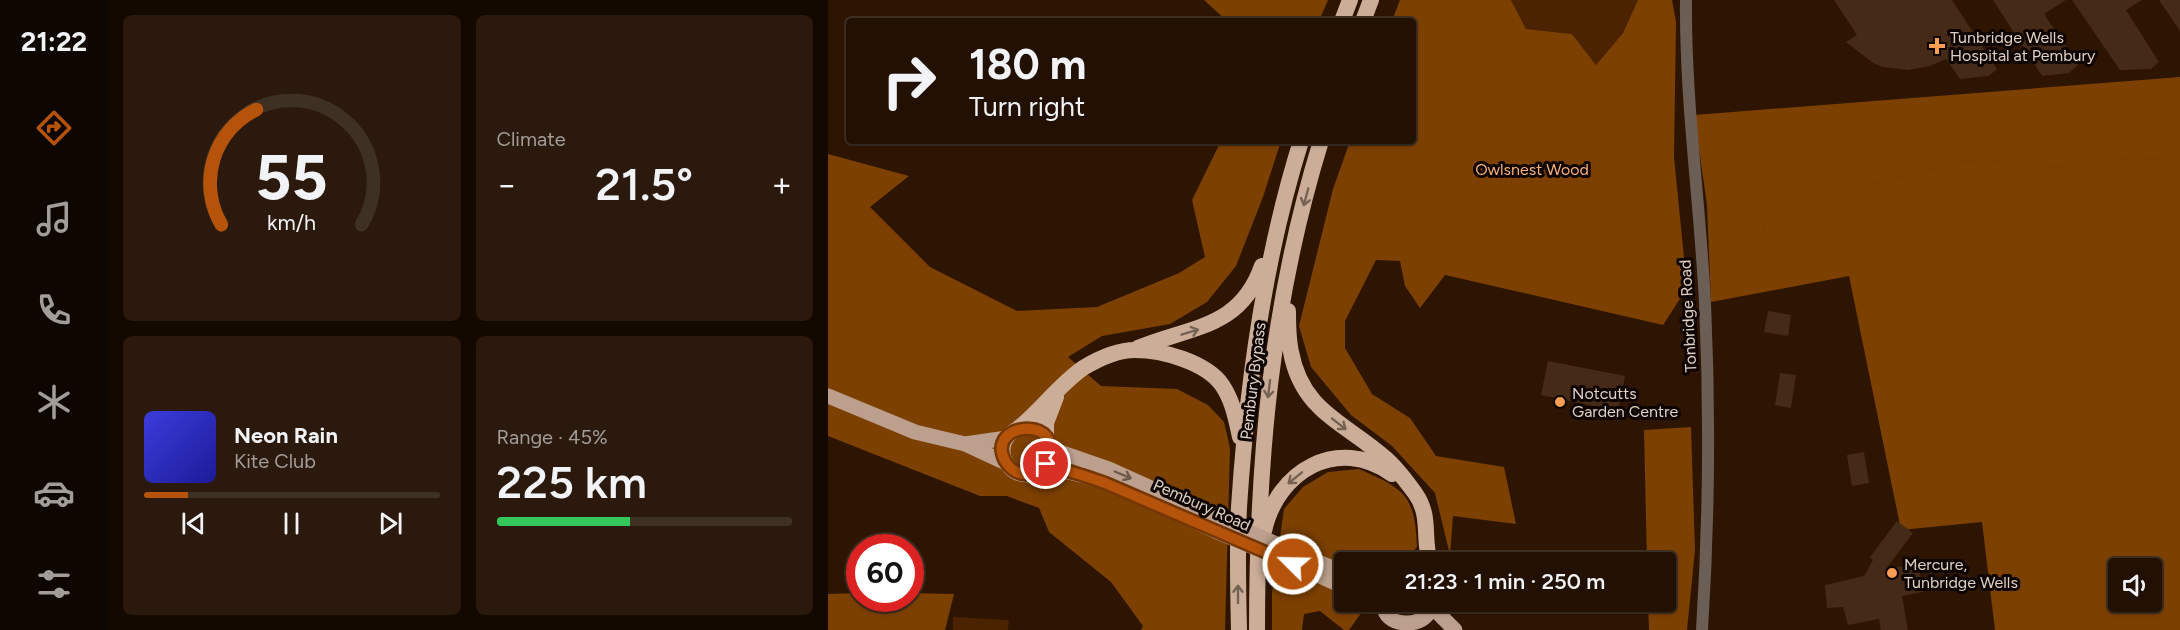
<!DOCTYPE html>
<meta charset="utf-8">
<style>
body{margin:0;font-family:Figtree,sans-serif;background:#2a190c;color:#f1f3f6;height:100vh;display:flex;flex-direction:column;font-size:22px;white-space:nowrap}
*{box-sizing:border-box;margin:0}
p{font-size:20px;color:#a29d99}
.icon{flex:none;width:33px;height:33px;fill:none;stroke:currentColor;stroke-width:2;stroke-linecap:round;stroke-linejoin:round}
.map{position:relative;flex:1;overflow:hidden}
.panel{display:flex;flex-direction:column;gap:15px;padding:15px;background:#130901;width:720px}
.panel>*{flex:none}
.top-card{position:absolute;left:18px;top:18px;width:570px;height:126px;border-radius:6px;box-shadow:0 2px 4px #0004,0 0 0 2px #3f3024;background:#221002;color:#f1f3f6;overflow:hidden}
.buttons{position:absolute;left:1280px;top:558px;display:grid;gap:12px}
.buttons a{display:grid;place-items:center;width:54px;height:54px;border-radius:6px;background:#221002;box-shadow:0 2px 4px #0004,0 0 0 2px #3f3024;font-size:30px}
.speed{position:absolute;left:18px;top:534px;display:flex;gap:12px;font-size:30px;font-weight:700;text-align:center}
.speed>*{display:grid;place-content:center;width:78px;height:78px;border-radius:50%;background:#221002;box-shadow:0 2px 4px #0004,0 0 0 2px #3f3024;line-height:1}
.speed .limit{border:9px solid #d22;background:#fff;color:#111}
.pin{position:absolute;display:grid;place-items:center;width:51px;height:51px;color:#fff;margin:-26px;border:3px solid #fff;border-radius:50%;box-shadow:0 2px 6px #0007}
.me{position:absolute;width:66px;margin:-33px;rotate:293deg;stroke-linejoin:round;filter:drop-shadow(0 0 4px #0008)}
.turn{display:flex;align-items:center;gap:21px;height:126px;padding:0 24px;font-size:27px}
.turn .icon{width:78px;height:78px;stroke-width:2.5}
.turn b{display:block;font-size:42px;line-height:51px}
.big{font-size:45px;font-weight:600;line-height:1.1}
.panel .widget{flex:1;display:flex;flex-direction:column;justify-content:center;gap:9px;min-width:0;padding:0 21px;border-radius:9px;background:#2a190c}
.panel .dial{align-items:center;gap:0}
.dial svg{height:156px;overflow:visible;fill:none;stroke:#3f3024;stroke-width:7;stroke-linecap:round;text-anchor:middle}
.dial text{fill:#f1f3f6;stroke:none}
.song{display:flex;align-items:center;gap:18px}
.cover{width:72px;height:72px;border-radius:9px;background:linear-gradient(135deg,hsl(240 70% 55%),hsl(240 70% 35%))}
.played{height:6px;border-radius:3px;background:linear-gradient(90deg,#b45309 15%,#3f3024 15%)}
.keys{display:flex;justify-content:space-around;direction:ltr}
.heat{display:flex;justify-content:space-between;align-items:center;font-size:33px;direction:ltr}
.charge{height:9px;border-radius:4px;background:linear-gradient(90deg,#34c759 45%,#3f3024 0)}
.panel .tiles{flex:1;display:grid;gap:15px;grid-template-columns:repeat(2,1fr)}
.trip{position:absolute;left:506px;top:552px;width:342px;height:60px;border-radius:6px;background:#221002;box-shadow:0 2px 4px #0004,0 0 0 2px #3f3024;font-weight:600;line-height:60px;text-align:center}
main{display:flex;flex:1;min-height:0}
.dock{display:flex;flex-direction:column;width:108px;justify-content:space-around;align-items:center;background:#0e0601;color:#a29d99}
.dock .icon{width:42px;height:42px}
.dock .active{color:#b45309}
.dock b{font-size:27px;color:#f1f3f6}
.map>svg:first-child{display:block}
</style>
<main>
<nav class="dock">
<b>21:22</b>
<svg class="icon active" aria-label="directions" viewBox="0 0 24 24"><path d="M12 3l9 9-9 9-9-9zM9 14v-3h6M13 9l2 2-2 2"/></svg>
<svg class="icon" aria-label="music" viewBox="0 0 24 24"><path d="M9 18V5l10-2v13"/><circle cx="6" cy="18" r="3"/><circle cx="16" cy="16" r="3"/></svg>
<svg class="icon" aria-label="phone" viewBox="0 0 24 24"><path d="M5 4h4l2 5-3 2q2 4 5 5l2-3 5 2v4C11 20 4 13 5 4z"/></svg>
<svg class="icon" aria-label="climate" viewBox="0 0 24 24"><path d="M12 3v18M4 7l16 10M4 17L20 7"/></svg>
<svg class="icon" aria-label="car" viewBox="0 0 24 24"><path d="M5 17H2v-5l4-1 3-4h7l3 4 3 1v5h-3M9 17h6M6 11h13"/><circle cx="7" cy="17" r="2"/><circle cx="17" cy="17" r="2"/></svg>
<svg class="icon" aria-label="filters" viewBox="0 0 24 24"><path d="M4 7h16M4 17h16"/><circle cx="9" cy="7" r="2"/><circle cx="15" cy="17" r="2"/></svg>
</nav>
<section class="panel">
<div class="tiles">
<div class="widget dial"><svg viewBox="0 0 100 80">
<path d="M14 69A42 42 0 1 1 86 69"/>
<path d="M14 69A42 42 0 0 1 32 10" stroke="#b45309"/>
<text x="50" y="56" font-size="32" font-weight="700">55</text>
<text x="50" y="72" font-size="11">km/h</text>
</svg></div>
<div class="widget"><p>Climate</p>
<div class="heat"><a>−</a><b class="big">21.5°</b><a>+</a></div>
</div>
<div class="widget">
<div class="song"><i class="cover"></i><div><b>Neon Rain</b><p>Kite Club</p></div></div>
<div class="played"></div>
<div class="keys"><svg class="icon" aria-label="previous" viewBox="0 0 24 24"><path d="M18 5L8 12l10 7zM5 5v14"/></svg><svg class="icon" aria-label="pause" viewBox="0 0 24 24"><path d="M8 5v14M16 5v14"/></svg><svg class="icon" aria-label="next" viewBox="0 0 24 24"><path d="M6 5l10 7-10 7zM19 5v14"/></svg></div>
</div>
<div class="widget"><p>Range · 45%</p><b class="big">225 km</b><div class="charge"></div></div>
</div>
</section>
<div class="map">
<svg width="1352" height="630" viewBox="0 0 1352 630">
<rect width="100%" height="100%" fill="#2d1502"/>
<path fill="#4b2300" d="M683 0H810L795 33 768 65 744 34 698 29Z
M125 617 181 620 180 630H125Z"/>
<path fill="#7c4000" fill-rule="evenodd" d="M376 0H500L491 21H399Z
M572 0H683L698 29 744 34 768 65 795 33 810 0H844L848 22 846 157 859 288 835 325 617 275 592 308 577 286 572 261 548 260 517 321V348L544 394 582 418 608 456 676 467 688 524 625 516 622 555 607 493 564 446 523 415 483 367 471 326 505 189 522 141H585V21H564Z
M1352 77V630H1167L1154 522 1073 530 1021 276 883 302 879 205 866 115ZM1290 568H1323V602H1290Z
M393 141H453L435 197 408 266 379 302 342 324 274 336 240 357 273 386 349 389 380 405 396 422 402 448 397 630H313L315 626 283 582 221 532 211 508 179 496H152L0 436V154L81 176 42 207 102 267 189 311 269 307 351 273 377 257 364 200Z
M863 427 867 550 859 630H821L820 602H837V562H819L816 430Z
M531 469C577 489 587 495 589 547L576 562H516V602H541L521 630H516L492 611 476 614 474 630H444V593L456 509 475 487 500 472Z
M31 593 32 598H82L83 593 126 594 117 630H0V594Z"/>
<path fill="#7b3f00" d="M739 142 766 143 803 151 823 182 829 221 817 254 797 245 758 238 727 216 703 207 679 187 697 164Z"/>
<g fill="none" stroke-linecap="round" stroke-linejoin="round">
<path stroke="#7b3f00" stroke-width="3" d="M935 232 938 216 1009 192 1134 162 1159 161 1229 167 1306 157 1352 160
M702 274 711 256 727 216"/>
</g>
<path fill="#452b17" d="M1006 0H1124L1169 69 1161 76 1132 79 1118 59 1102 66 1080 70 1055 67 1045 63 1018 42 1029 35Z
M1165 0H1238L1216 14 1250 65 1241 73 1214 76Z
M1244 0H1314L1298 10 1331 62 1323 69 1292 70Z
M1331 0H1352V31Z
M940 311 963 315 960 336 936 332Z
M720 361 797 376 790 411 713 395Z
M952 373 968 375 963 408 947 405Z
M1036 452 1041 483 1024 486 1019 455Z
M1069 521 1085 533 1058 569 1090 564 1095 592 1074 596 1080 630H1053L1051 619 1020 625 1015 607 999 608 997 585 1036 576 1045 560 1042 557Z"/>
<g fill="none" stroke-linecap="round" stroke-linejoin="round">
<path stroke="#6b5e54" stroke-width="12" d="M858 0C857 101 872 202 877 303 882 412 881 521 874 630"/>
<path stroke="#bca08d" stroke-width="15" d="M0 396 87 432 137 444 178 463
M175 451a24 24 0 1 1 48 0a24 24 0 1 1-48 0Z
M137 444 179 438
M221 445 232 452 281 469 394 520
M214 469C272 471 337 509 390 532
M469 553 516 573
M465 564 516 587
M557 602C550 630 607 630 602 602
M602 605 627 630"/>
<path stroke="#ccae98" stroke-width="16" d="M514 21 522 0
M535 21 543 0
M460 311C460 325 460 339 463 352 474 412 518 423 557 458 569 468 578 481 587 493 604 517 594 538 602 562
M310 348C363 326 412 329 434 266
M191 428C213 410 231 385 255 368 270 359 289 350 307 350 334 350 378 362 394 385 405 401 408 419 412 437
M218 437V423L228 397
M436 531C449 471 510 435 564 474
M411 630C410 589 409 548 411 507 419 384 436 259 473 141
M429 630C429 461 443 303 493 141"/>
<path stroke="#bca08d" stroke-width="15" d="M394 520 469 553
M390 532 465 564"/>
</g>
<defs><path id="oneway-shaft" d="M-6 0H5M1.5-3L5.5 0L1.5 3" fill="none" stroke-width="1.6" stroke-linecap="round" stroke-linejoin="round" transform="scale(1.5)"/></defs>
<g stroke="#766254">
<use href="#oneway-shaft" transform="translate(478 197) rotate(105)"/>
<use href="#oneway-shaft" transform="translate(362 332) rotate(-17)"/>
<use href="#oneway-shaft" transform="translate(441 389) rotate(97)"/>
<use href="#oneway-shaft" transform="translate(511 424) rotate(38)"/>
<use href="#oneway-shaft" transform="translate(467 478) rotate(141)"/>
<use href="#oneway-shaft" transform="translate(410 594) rotate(-90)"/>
</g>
<use stroke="#6d5a4e" href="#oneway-shaft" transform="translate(295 475) rotate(23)"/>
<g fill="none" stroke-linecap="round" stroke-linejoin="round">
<g stroke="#753606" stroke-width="15">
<path id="route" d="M218 464C242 415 156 420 177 461 180 466 185 471 191 473 201 477 208 470 218 469 239 469 257 476 277 483L465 564"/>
</g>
<use href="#route" stroke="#b45309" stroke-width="10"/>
</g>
<g fill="#fc9e52" stroke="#0d0401" stroke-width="2">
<path d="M1106 37h6v6h6v6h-6v6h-6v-6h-6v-6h6z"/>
<circle cx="732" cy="402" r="6"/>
<circle cx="1064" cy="573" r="6"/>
</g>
<g text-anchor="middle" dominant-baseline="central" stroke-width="6" stroke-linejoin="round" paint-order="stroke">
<g font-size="16" fill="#e0cfc3" stroke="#0d0401" text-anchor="start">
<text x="1122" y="37">Tunbridge Wells<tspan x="1122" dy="18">Hospital at Pembury</tspan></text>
<text x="744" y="393">Notcutts<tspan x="744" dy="18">Garden Centre</tspan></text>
<text x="1076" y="564">Mercure,<tspan x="1076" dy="18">Tunbridge Wells</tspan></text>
</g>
<g font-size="16" fill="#f8b07b" stroke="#0d0401">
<text x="704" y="169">Owlsnest Wood</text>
</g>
<g font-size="16" fill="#e0cfc3" stroke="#0d0401">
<text transform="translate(860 316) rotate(-93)">Tonbridge Road</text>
<text transform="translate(425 381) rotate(-83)">Pembury Bypass</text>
<text transform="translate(374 505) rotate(24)">Pembury Road</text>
</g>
</g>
</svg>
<div class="buttons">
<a><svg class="icon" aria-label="sound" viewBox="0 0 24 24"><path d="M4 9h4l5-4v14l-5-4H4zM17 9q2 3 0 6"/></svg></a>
</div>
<div class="speed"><div class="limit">60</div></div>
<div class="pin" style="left:218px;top:464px;background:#d93025"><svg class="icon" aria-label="arrive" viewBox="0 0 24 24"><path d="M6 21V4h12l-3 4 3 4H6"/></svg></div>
<svg class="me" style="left:465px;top:564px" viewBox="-20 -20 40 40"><circle r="17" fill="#b45309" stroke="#fff" stroke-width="3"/><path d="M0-11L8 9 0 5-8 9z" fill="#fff"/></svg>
<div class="trip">21:23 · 1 min · 250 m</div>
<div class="top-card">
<div class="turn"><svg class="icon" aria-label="right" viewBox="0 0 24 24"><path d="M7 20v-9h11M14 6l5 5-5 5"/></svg><div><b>180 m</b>Turn right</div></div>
</div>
</div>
</main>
